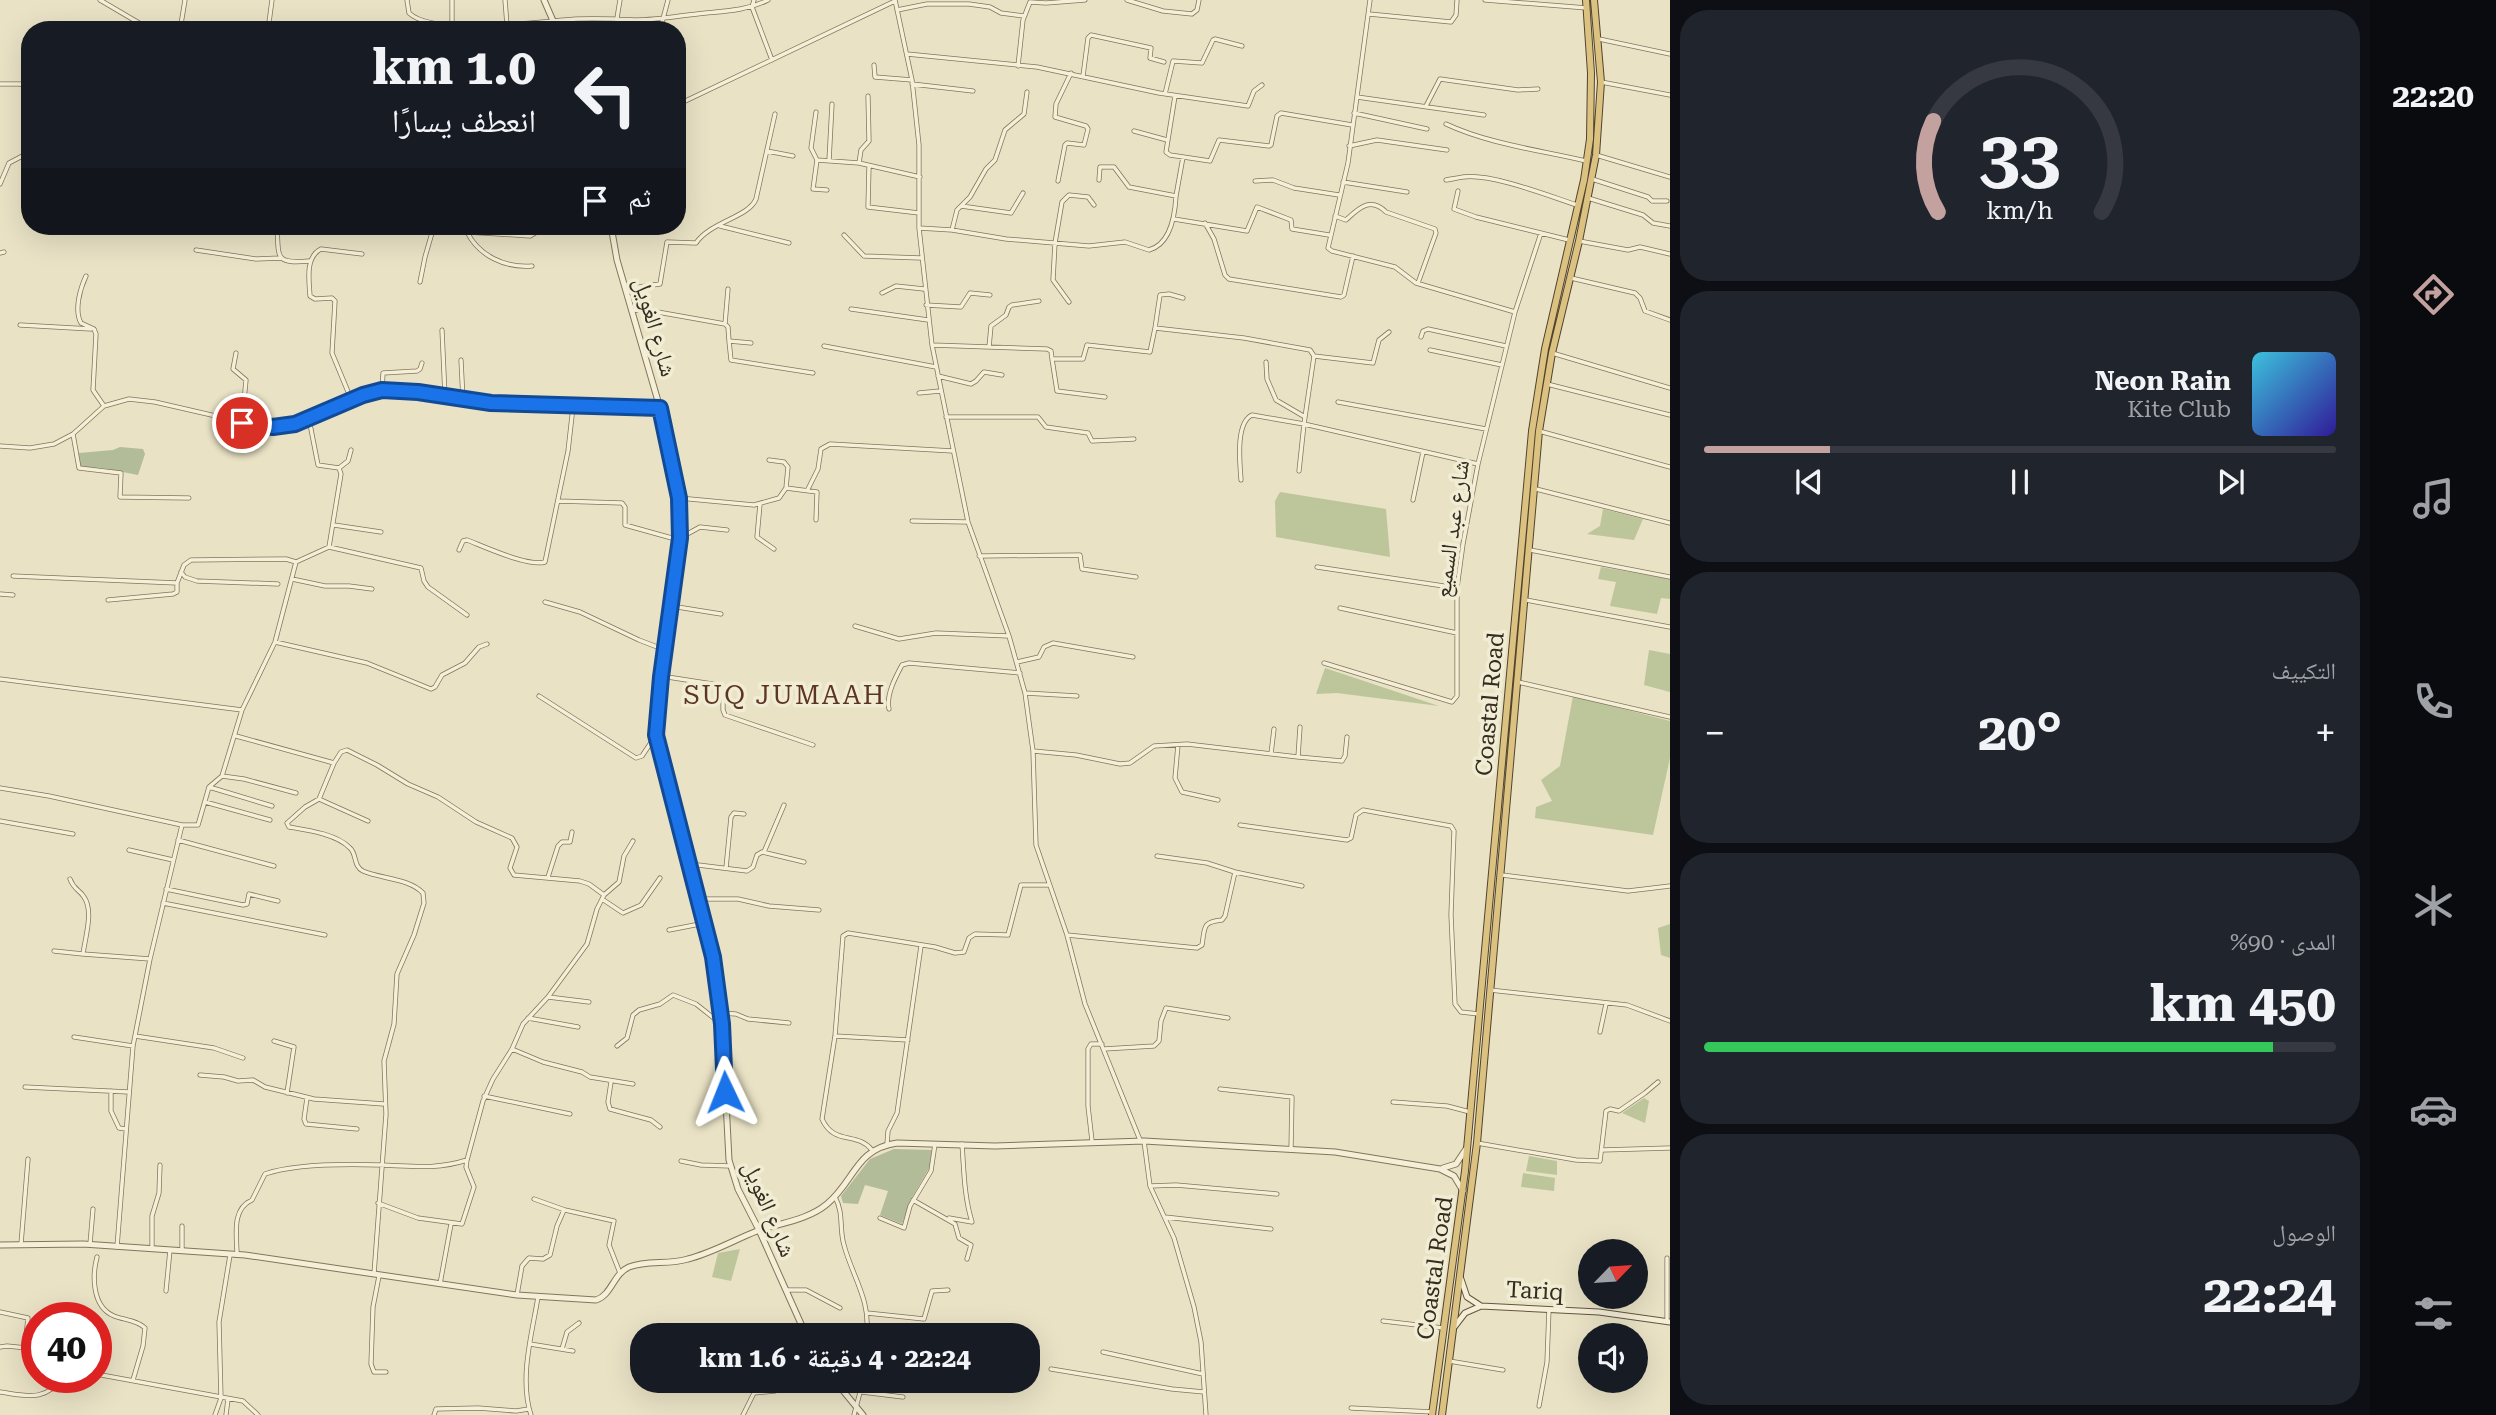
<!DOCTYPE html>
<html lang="ar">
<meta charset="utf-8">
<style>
body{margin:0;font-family:"Roboto Serif","Noto Naskh Arabic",serif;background:#20242c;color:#f1f3f6;direction:rtl;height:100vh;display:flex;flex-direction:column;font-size:26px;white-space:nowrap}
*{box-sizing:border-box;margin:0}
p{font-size:23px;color:#9ea1a6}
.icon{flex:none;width:38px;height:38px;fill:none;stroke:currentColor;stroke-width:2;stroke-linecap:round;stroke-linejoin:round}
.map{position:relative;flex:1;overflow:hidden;direction:ltr}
.panel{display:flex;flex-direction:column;gap:10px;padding:10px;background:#0d0f14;width:700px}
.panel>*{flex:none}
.hud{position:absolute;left:21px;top:21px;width:665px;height:214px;border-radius:28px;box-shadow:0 7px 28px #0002;direction:rtl;background:#171b24;color:#f1f3f6;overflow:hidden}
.needle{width:46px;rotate:65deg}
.controls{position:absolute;left:1578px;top:1239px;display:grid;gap:14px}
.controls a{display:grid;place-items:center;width:70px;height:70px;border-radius:50%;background:#171b24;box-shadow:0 7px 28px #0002;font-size:35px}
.speed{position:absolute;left:21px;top:1302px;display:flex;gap:14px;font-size:35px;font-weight:700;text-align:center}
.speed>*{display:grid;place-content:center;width:91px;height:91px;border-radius:50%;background:#171b24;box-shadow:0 7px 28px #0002;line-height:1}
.speed .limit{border:10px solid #d22;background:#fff;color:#111}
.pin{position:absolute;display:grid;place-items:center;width:60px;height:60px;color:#fff;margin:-30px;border:4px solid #fff;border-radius:50%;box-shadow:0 2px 7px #0007}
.me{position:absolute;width:77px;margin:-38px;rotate:358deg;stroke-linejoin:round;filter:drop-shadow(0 0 5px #0008)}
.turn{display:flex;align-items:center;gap:24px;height:147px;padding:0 35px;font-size:32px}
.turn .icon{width:91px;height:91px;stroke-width:2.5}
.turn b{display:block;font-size:49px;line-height:60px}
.then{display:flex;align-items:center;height:66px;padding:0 35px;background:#0003;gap:14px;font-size:26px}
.big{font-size:52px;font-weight:700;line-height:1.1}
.panel .widget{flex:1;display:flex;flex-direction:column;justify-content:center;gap:10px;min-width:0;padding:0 24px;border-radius:28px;background:#20242c}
.panel .dial{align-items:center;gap:0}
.dial svg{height:182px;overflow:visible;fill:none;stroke:#363941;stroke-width:7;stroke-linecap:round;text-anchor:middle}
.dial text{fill:#f1f3f6;stroke:none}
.song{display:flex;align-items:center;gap:21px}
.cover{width:84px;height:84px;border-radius:10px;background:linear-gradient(135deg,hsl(190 70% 55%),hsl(250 70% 35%))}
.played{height:7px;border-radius:4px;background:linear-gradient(90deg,#c3a19f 20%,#363941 20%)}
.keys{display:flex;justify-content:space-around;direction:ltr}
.heat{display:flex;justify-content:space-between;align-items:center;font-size:38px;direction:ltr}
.charge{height:10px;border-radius:5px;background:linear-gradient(90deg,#34c759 90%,#363941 0)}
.trip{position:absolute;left:630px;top:1323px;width:410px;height:70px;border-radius:28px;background:#171b24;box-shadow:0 7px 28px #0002;font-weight:700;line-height:70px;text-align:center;direction:rtl}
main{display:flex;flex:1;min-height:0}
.tab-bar{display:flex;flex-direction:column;width:126px;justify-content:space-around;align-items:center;background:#090b0e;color:#9ea1a6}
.tab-bar .icon{width:49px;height:49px}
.tab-bar .on{color:#c3a19f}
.tab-bar b{font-size:32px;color:#f1f3f6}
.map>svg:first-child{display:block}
</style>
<main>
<nav class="tab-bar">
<b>22:20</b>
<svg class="icon on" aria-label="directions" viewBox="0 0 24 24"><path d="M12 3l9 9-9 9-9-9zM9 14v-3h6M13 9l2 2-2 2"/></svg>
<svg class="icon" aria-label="music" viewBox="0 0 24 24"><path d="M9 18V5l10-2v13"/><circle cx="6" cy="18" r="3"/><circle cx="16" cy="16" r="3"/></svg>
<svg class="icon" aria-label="phone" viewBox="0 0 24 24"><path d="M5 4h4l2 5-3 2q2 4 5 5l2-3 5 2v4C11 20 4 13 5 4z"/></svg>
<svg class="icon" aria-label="climate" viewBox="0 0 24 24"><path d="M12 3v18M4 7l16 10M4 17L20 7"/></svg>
<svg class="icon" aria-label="car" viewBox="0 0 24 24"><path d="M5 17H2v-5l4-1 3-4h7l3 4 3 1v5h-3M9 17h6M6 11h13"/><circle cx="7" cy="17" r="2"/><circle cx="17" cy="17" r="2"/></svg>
<svg class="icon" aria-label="filters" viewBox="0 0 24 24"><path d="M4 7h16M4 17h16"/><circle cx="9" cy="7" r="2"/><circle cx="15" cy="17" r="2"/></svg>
</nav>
<section class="panel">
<div class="widget dial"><svg viewBox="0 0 100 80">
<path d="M14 69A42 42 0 1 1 86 69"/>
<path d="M14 69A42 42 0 0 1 12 29" stroke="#c3a19f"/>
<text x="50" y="56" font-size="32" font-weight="700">33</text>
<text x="50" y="72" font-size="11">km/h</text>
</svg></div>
<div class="widget">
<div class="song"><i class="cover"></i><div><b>Neon Rain</b><p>Kite Club</p></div></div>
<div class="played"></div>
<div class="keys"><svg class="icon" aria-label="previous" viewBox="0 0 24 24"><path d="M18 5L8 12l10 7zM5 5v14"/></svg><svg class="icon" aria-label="pause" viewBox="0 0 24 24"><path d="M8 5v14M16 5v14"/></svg><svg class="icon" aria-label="next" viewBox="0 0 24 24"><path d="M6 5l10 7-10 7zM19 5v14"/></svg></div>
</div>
<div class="widget"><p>التكييف</p>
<div class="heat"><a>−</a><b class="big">20°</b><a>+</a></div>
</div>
<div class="widget"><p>المدى · 90%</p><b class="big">450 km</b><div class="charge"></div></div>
<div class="widget"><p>الوصول</p><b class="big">22:24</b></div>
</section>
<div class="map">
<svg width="1670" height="1415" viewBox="0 0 1670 1415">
<rect width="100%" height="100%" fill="#e9e2c5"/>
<path fill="#bcc69a" d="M1280 492 1386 509 1390 557 1276 537 1275 501Z
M1603 509 1643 519 1634 540 1587 534 1600 526Z
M1601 567 1670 579V599L1661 598 1657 614 1610 606 1616 582 1598 579Z
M1649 650 1670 654V692L1644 685Z
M1325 668 1439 706 1337 693 1316 694Z
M1573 696 1670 721V758L1653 835 1535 818 1536 807 1552 801 1541 780 1560 766Z
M1670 924V958L1661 955 1658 928Z
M1644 1098 1649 1101 1645 1123 1622 1113Z
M1529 1156 1557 1161V1175L1526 1171Z
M1523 1173 1555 1178 1554 1191 1521 1187Z
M740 1249 731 1281 712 1277 718 1253Z"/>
<path fill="#b3bc98" d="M120 447 143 449 145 454 138 475 103 468 80 467 79 453 113 450Z
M894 1149 932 1150 930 1167 911 1199 902 1224 880 1215 888 1191 865 1185 858 1204 843 1203 841 1196 870 1159Z"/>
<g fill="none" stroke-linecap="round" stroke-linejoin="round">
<g stroke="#82755d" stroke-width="5">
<path id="minor" d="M100 0 151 30
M407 0 409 13C434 37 542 21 577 19 597 18 617 19 636 20 659 20 683 15 706 13 728 11 748 10 768 0
M505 0 507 25
M754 0 752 7 772 60
M895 0 912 80 919 145V228L932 345 968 522 1009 636 1025 693 1033 751 1036 845 1067 935 1085 1004 1140 1140
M1127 0 1163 11 1192 14 1197 10 1199 0
M1370 0 1348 163 1328 248 1332 251 1395 267 1416 283 1515 312
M1485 0 1587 8
M897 10 927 4H969L990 7 1001 13 1024 16
M1369 14 1451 22 1456 15 1457 0
M617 18 620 0
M452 24V0
M180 30 185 0
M268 30 272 0
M660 30 668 0
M1599 39 1670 54
M907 54 1037 67 1159 93 1248 106 1254 91 1262 85
M874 65 875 77 912 80
M1018 66 1023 20 1030 2 1046 3 1085 0
M1083 76 1088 38 1091 35 1151 48 1150 58 1164 62
M1601 82 1670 95
M0 84H20L30 87
M912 84 973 91
M1165 94 1173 61 1202 63 1213 40 1215 39 1242 46
M1175 96 1166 152 1170 155 1210 161 1219 140 1269 146 1271 145 1277 116 1281 113 1352 125
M1357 97 1484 115
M677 105 895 1
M1426 106 1440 79 1518 90 1538 89
M816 112 811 148 817 160
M1354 113 1427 129
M1446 124C1489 144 1539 150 1586 161
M1134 131 1167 140
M1349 146 1377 140 1447 150
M767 151 793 156
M1596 155 1670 177
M829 161 832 104
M859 163 861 150 869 141 868 96
M869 166 868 207 919 213
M1592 179 1648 197 1652 201H1667
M1099 180 1100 167H1114L1129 187 1176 196 1183 157
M1446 180C1452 179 1457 178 1463 177 1491 173 1549 196 1577 205
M1058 181 1065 145 1067 143 1084 145 1088 129 1086 126 1055 117 1056 104 1071 73
M1255 181 1273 180 1294 188 1339 195
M1343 182 1407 192
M0 184 9 163 30 152
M827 190 813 189 817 160 859 163 920 177
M1458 191 1454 209 1476 217 1569 240
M1588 198 1643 215 1653 223 1670 226
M961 206 1011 213 1023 193
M1335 216 1346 220C1358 209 1370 196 1386 212L1435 229 1436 233 1418 283
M1174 219 1247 231 1257 207 1291 220 1292 229 1329 235
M1205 223 1214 239 1225 275 1229 279 1341 297 1344 295 1353 256
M277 226C279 258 274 264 309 261
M445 226 467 232 530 236 535 233 539 226
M720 226 789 243
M919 228 952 230 957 210 970 197 986 169 995 160 1005 130 1024 114 1027 92
M952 230 1006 239 1089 246 1125 242 1149 250C1171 244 1175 215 1176 196
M467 232C479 256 505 268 532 266
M844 235 864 256 921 258
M1579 241 1628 250 1640 247 1670 254
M196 250 256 259 281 258
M0 253 4 252
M86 276C80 289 74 310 81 323L94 329 96 334 93 390 104 406
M1571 278 1635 293 1640 298 1645 311 1670 320
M420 282 425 257 434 226
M625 289 660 284 667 242 696 243C710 222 749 217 756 199L775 114
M882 293 896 286 924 289
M1069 302 1053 280 1055 243 1062 202 1069 195 1088 197 1094 205
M926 305 961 307 970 293 990 295
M851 309 928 320
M632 310 652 311 725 324 728 327 729 341 751 343
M725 324 728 289
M20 325 91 329
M1155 328 1160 295 1169 294 1183 298
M442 330 445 396
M1421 337 1423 331 1428 329 1506 346
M729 341 731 360 813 373
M932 345 1047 349 1051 351 1052 359H1083L1087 345 1150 352 1155 328 1244 338 1310 350 1314 356 1304 424 1478 464
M824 346 936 367
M989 347 991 326 1006 315 1009 307 1012 305 1039 301
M1430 350 1502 365
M236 353 233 369 246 380 242 423
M1552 353 1670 388
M1314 356 1373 363 1379 340 1389 332
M1052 359 1057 391 1105 397
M461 360 463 400
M1266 362 1267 379 1276 400 1305 417
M938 376 971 384 976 381 984 372 1002 375
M1547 384 1670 415
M382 390 383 373 417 371 420 369 422 363
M919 393 940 391
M351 399 332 353 335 301 332 298 315 299 310 296C309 280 305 257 321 249L362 254
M1338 402 1486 429
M946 417H1038L1046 427 1088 433 1092 441 1134 439
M1539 431 1670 467
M73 434 79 468 121 473 120 497 189 498
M0 446 30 448 54 444 73 434 104 406 129 399 155 402 259 426H283L295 424 363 395 382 390 419 392 491 403 660 408
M339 468 348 461 351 450
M1241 480C1240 464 1235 423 1252 415L1304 424 1299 471
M786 488 817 492 816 520
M808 489 818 469 821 449 830 444 953 451
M1536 489 1670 523
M679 498 754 505 779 498 786 488 788 467 784 462 769 460
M1413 500 1423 452
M558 501 622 503 625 507V525L679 540
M760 504 757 537 774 549
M912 521 968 522
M334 525 381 532
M680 538 700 527 727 530
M329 547 421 568 424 581 428 587 467 615
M459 550 463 541 467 540C485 547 528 567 545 562L568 451 573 407
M1530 550 1670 577
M979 556 1080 555 1082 569 1136 577
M1317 567 1457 588
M181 572 185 577 197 581 278 584
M13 576 177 583 184 565 191 560 286 559 296 562 329 547 341 474 339 468 318 465 309 419
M292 579 325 586H349L372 589
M0 594 13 595
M108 600 173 594 177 592V583
M1526 600 1670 627
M545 602 580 612 639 640 665 650
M671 606 721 614
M1340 608 1457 633
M855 626 899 639 936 633 1009 636
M275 642 367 663 431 689 435 687 442 675 465 663 479 647 487 644
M1017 662 1039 657 1044 647 1053 643 1133 657
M1324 663 1452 702 1457 696V588L1463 544 1478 464 1515 312 1541 233
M661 676 719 685 723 689V710L725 715 813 745
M0 679 242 710
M1518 682 1670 717
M1025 693 1077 696
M539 696 636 758 642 756 656 735
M889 709C886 695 895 678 902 665L909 663 1020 673
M236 736 334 763
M1178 745 1175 778 1182 792 1218 800
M1033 751 1076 755 1120 764 1130 763 1154 746 1187 744 1298 757 1300 727
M1271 754 1274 729
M1298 757 1342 761 1345 756 1347 737
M222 776 244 779 296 793
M209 787 272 806
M0 788 49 796 182 825H198L209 787 222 776 242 710 275 642 296 562
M319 799 368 821
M205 802 270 820
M0 821 73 834
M1240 825 1347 840 1351 838 1356 815 1363 810 1451 826 1454 831 1451 915 1455 1004 1461 1012 1479 1014
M178 840 274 866
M129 850 173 860
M764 852 784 805
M1157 856 1207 863 1235 872
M690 864 747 871 753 867 757 855 762 852 804 862
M726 868 731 817 734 813 744 814
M1502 875 1628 891 1670 886
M548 877 558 846 562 842H570L572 832
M70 879C74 890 79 889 84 897 94 911 85 938 83 954L150 959
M166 889 243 905 247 904 249 894 278 901
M604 895 619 882 624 856 633 841
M699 899H738L769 906 819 910
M163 903 325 935
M669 930 705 923
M1067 935 1197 948 1202 945C1205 927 1202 922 1222 920L1225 916 1235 872 1302 886
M54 951 83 954
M1490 990 1627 1005 1670 1021
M548 997 589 1002
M721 1013 736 1014 748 1019 789 1023
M528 1018 578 1027
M1600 1032 1606 1004
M135 1036 214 1048 243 1058
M835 1036 908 1040
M74 1037 133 1046
M274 1041 294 1047 287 1093
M617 1046 627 1038 633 1015 639 1010 660 1004 673 995 696 1004 720 1023
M512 1049 543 1062 582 1072 590 1077 633 1084
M1104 1049 1154 1046 1159 1041 1161 1021 1166 1008 1228 1018
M200 1075 224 1077 238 1081 253 1080 265 1087 314 1099 384 1104
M611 1082 608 1102 610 1109 651 1120 660 1127
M25 1087 129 1092
M1220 1089 1292 1097 1291 1149
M111 1091V1111L119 1128 126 1129
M484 1096 570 1114
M307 1098 304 1119 306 1124 357 1129
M1393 1102 1447 1106 1470 1112
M1092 1141 1088 1106V1049L1091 1044H1102
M1144 1141 1150 1186 1174 1238 1194 1307 1201 1342 1206 1415
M1477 1143 1576 1160 1600 1161 1606 1111 1610 1109 1619 1111 1645 1093 1658 1082
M887 1144 888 1131 897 1113 921 946
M872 1150C857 1131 834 1146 822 1119L835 1036 843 936 848 933 935 947 955 953 964 952 969 938 975 934 1008 935 1021 885H1049
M1602 1150 1670 1148
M681 1161 701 1165 730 1166
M1150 1186 1176 1185 1277 1194
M835 1197C844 1213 839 1229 844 1245 852 1276 872 1302 866 1335
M534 1199 565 1210 614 1221 609 1245 620 1273
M913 1200 955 1224 959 1238 971 1245 967 1259
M378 1203 418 1218 462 1224 474 1187 466 1167 467 1160 483 1101 493 1079 512 1049 523 1024 548 997 587 944 597 909 602 899
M1165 1217 1271 1229
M880 1218 904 1228 910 1206 931 1171 935 1144
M949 1218 972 1222C964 1196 964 1171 962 1144
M182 1226V1251
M21 1244 28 1159
M90 1244 93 1209
M117 1247 133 1046 150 959 182 825
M152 1248V1216L159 1193 160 1165
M237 1255C237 1236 231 1209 252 1200L265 1174C294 1164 348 1164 380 1165 411 1166 436 1170 467 1160
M97 1257C92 1276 92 1307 114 1316 124 1320 137 1320 145 1328L143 1346 133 1380
M1667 1258V1321
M374 1274 386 1114 384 1061 394 1024 397 974 414 935 424 903 423 893C409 878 381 879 363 871 353 866 357 854 350 848 337 834 307 830 289 827L287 823 305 807 319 799 334 763 341 752 347 750 377 765 408 784 438 797 476 822 512 838 517 847 510 868 514 875 580 881 589 884 604 895 602 899 623 913 641 905 660 878
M379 1276 373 1307 371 1364 374 1372H386
M440 1284 451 1224
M787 1290H806L840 1308
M166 1291 170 1250
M517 1295 522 1266 529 1258 543 1259 550 1255 557 1226 564 1210
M0 1312 28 1318 25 1345 28 1349 37 1351
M867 1313 924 1319 932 1291 948 1290
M1383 1321 1443 1328
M530 1344 573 1351
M0 1347 7 1346 27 1348
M562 1349 567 1332 579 1323
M1103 1352 1203 1374
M1449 1361 1503 1370
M1051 1369 1172 1389 1204 1392
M96 1374 243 1401 258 1415
M0 1392C29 1396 44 1402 64 1377
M862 1392 903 1397
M1539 1406 1547 1362 1549 1309
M1351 1408 1433 1412
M215 1415 221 1398 219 1322 230 1255
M226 1415 228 1399
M434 1415 436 1409 478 1408 516 1411 529 1409
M531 1415C519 1378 532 1334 538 1297
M743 1415 754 1393 775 1391 777 1381
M854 1415 863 1381"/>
</g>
<g stroke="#82755d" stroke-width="7">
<path id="tertiary" d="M544 0 557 30
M611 226 617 260 660 408 679 498 680 538 661 676 656 735 713 957 722 1024 729 1160 738 1189 759 1230 806 1335
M1443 1168 1456 1164 1466 1149
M0 1245 83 1244 245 1255 517 1295 596 1300C612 1295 613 1274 629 1267 647 1260 669 1265 688 1259 712 1253 734 1240 757 1231 780 1223 808 1220 827 1204 855 1181 855 1149 897 1143L995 1146 1144 1141 1335 1152 1440 1169 1454 1176 1463 1191
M835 1381 863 1415"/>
</g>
<g stroke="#645640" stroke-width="7">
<path id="secondary" d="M1461 1279 1467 1297 1481 1306
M1455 1326 1465 1313 1481 1306 1599 1312 1670 1322"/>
</g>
<g stroke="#504331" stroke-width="8">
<path id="trunk" d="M1432 1415 1465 1171 1532 431 1545 349 1584 180 1590 139 1591 73 1586 0
M1442 1415 1477 1143 1539 431 1552 353 1579 241 1596 155 1601 82 1594 0"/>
</g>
<use href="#minor" stroke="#f5efd7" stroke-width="3.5"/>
<use href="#tertiary" stroke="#f5efd7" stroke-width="5"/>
<use href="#secondary" stroke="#f5efd7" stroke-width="5"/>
<use href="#trunk" stroke="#dcc280" stroke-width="6"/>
</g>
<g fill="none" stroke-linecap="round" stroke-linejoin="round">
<g stroke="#114b97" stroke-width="18">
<path id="route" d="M242 423 273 427 295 424 363 395 382 390 418 392 491 403 660 408 679 498 680 538 661 677 656 735 713 957 722 1024 725 1092"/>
</g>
<use href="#route" stroke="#1a73e8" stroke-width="12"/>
</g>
<g text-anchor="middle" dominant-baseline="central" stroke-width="7" stroke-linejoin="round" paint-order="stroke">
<g font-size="23" fill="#342c1f" stroke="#f1ecd4">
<text transform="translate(655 327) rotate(74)">شارع الغويل</text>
<text transform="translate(1452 529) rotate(-82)">شارع عبد السميع</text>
<text transform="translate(1490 704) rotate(-85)">Coastal Road</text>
<text transform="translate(769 1209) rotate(67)">شارع الغويل</text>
<text transform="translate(1435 1268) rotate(-82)">Coastal Road</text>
<text transform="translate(1535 1291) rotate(3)">Tariq</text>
</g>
<g font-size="26" letter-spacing="2" fill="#5c3623" stroke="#f1ecd4">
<text x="785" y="695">SUQ JUMAAH</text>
</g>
</g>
</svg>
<div class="controls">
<a><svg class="needle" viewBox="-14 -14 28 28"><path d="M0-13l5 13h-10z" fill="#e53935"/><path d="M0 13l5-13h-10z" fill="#9ea1a6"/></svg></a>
<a><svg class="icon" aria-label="sound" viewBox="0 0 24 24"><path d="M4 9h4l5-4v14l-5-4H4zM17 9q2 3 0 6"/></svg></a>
</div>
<div class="speed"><div class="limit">40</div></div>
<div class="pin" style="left:242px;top:423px;background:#d93025"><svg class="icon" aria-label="arrive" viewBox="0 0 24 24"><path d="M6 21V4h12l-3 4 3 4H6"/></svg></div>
<svg class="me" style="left:725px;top:1092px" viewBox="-20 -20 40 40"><path d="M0-17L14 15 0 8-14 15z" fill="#1a73e8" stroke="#fff" stroke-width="4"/></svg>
<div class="trip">22:24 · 4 دقيقة · 1.6 km</div>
<div class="hud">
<div class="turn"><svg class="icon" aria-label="left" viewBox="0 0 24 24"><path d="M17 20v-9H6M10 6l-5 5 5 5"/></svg><div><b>1.0 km</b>انعطف يسارًا</div></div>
<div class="then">ثم<svg class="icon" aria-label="arrive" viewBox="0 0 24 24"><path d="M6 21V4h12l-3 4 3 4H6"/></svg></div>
</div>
</div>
</main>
